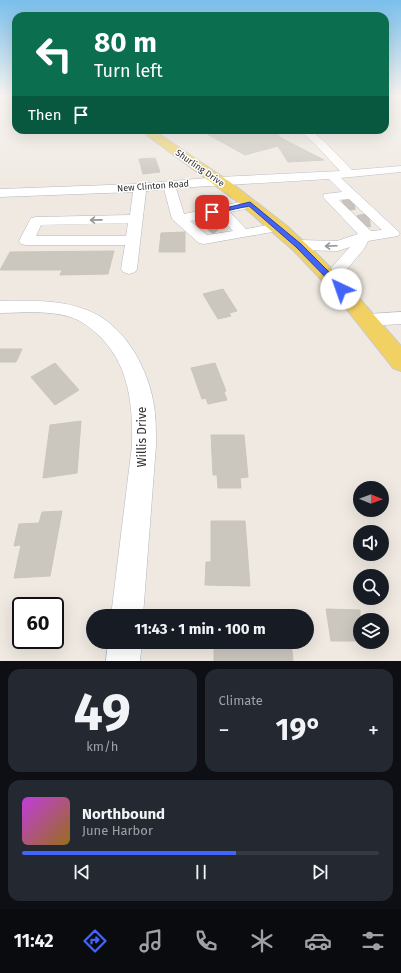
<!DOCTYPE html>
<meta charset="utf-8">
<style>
body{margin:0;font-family:"Fira Sans",sans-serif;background:#242831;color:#f1f3f6;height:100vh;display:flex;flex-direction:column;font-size:15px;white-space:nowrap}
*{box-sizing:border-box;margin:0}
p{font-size:13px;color:#9ea1a6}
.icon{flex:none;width:22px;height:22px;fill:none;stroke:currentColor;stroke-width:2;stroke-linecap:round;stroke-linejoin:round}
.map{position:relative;height:661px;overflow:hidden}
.panel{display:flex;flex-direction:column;gap:8px;padding:8px;background:#0d0f14;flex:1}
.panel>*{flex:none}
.guide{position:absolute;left:12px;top:12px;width:377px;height:122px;border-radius:12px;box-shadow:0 4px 16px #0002;background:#0b6e4f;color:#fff;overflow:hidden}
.needle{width:26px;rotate:91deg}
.buttons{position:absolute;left:353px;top:481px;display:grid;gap:8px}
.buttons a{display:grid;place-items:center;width:36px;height:36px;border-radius:50%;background:#171b24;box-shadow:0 4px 16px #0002;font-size:20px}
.speed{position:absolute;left:12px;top:597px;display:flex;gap:8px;font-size:20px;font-weight:700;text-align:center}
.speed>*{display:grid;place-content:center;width:52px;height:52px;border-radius:50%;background:#171b24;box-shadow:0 4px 16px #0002;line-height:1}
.speed .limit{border:2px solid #111;border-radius:6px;background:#fff;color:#111}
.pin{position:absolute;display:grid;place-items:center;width:34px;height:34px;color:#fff;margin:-17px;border-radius:8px;box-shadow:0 2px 6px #0006}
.me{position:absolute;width:44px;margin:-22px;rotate:318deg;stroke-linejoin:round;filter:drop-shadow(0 0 3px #0008)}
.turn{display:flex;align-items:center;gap:14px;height:84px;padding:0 16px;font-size:18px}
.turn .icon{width:52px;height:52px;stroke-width:2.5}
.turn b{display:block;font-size:28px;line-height:34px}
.then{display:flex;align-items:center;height:38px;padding:0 16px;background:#0003;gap:8px;font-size:15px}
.big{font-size:30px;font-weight:700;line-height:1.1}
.panel .card{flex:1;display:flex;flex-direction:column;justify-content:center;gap:6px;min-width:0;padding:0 14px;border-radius:12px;background:#242831}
.panel .dial{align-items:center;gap:0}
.dial b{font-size:52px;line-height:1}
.song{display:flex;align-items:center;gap:12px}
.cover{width:48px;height:48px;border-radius:6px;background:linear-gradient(135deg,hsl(290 70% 55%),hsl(40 70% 35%))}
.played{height:4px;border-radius:2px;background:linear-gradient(90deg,#4264fb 60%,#363941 60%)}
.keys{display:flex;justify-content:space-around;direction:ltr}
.heat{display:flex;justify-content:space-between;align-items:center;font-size:22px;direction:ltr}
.panel .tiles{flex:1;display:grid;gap:8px;grid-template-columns:1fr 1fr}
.card:last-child{grid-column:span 2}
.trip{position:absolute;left:86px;top:609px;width:228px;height:40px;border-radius:20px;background:#171b24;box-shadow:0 4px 16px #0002;font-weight:700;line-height:40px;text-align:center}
.menu{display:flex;height:64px;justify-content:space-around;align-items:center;background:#090b0e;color:#9ea1a6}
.menu .icon{width:28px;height:28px}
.menu .selected{color:#4264fb}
.menu b{font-size:18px;color:#f1f3f6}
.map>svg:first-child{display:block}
</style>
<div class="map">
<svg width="401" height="661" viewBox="0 0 401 661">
<rect width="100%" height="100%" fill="#efe9e1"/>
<path fill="#cbc7bf" stroke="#cbc5ba" d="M200 130H278L279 137 324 160 288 162 278 146 245 155Z
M155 158 160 172 143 174 139 159Z
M185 232V252H159L161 233Z
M114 251 108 274 60 275 62 270H0L10 252Z
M223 289 237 311 229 313 231 316 218 319 203 294Z
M0 349H22L16 362H0Z
M55 363 79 390 55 405 31 377Z
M215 363 226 391 224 392 227 400 208 404 206 398 202 399 191 368Z
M81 421 77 473 43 478 50 425Z
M211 435H244L248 477 240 478 241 488H218L217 475H213Z
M62 511 50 576 14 578 21 545 14 546 19 524 39 523 42 512Z
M211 521H245L250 586 205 585 206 562H211Z
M326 609 360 610V641H331Z
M214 642H291L293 661H214Z"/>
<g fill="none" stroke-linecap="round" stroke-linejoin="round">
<path stroke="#c8c4bd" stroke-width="14" stroke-dasharray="14 8" stroke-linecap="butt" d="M342 204 355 203
M210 222 218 230
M358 222 370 220"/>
<g stroke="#b4b7c1" stroke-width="1">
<path id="minor" d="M299 130H310L323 140 352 170 401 166V172L341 178 400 233 398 236 368 241 364 249 337 281 331 282 325 281 323 277 350 247 338 251 299 250 294 248 291 245 294 242 299 240 337 241 358 234 323 197 324 194 342 192 329 179 176 188 184 214 250 200 255 201 257 204 255 207 230 212 246 229 278 223 283 224 285 227 283 230 278 231 204 244 199 243 172 219 164 189 146 191 137 269 135 272 129 274 123 272 121 269 125 245H26L21 244 19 241 31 218 36 217 130 215 133 192 0 197V189L137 184 219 177 340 171 315 144ZM349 199 382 230 371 231 339 200ZM218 215 233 231 207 235 190 221ZM128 223 126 236H36L41 225Z
M0 301C28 301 57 299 84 309 121 321 146 363 153 400 156 415 156 430 156 445L143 616H111L132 445C133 404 129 362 96 333 88 326 80 320 70 317 48 310 23 313 0 313Z
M401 312V324L368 326 361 325 359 320 361 315 368 314Z
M108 642H142L140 661H106Z"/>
</g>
<g stroke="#c9c9c9" stroke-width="2">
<path id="major" d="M140 130H153L230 182 287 226 319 256 346 283 401 346V371L393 368 333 292 293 250 239 203Z"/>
</g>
<use href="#minor" fill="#fff" fill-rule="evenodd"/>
<use href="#major" fill="#f2d163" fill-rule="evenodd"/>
</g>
<defs><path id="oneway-shaft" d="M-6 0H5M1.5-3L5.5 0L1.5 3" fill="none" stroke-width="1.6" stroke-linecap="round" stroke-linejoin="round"/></defs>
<g stroke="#969696">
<use href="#oneway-shaft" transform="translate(96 220) rotate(179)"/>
<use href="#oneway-shaft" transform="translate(331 246) rotate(178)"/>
</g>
<linearGradient id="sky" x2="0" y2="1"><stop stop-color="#7abfeb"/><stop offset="0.51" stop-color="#f8f5f2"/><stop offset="1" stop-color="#f8f5f2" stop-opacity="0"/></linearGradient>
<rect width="401" height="186" fill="url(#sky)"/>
<path fill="#4264fb" stroke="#2b41a3" d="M250 202 301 244 344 287V291H339L296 247 249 206 212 214 209 212Z"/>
<g text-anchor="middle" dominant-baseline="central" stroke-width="3" stroke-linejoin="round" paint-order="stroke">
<g font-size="9" fill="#2e2e2e" stroke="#fff">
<text transform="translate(200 168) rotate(35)">Shurling Drive</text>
<text transform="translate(153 186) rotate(-4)">New Clinton Road</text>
</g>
<g font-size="12" fill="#2e2e2e" stroke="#fff">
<text transform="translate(142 437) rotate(-90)">Willis Drive</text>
</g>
</g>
</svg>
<div class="buttons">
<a><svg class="needle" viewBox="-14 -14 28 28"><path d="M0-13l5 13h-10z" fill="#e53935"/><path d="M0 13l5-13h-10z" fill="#9ea1a6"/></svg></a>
<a><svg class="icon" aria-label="sound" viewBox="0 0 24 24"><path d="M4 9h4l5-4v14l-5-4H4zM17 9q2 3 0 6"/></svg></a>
<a><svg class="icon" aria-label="search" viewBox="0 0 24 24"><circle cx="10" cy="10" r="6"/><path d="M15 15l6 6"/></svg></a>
<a><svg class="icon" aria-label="layers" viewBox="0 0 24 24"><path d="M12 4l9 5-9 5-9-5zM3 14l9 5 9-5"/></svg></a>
</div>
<div class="speed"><div class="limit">60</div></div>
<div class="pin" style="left:212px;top:212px;background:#d93025"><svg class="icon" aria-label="arrive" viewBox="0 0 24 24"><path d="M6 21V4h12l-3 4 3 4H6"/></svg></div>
<svg class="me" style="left:341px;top:289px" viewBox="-20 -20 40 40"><circle r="19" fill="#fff"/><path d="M0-13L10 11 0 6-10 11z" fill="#4264fb"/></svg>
<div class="trip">11:43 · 1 min · 100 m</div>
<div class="guide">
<div class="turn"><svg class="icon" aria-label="left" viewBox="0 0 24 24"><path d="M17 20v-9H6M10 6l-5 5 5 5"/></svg><div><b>80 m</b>Turn left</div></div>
<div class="then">Then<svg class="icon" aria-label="arrive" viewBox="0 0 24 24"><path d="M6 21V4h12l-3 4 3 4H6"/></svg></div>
</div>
</div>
<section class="panel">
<div class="tiles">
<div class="card dial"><b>49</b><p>km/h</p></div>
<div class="card"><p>Climate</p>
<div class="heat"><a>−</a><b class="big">19°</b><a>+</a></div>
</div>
<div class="card">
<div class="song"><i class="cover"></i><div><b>Northbound</b><p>June Harbor</p></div></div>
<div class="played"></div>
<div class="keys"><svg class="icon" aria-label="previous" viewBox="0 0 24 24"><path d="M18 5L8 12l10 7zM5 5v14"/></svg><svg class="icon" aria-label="pause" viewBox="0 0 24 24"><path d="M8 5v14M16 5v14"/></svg><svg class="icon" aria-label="next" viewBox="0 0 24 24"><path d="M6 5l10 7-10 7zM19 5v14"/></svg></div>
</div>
</div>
</section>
<nav class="menu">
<b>11:42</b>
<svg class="icon selected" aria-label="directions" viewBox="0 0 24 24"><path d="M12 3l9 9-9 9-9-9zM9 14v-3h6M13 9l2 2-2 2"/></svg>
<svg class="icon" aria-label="music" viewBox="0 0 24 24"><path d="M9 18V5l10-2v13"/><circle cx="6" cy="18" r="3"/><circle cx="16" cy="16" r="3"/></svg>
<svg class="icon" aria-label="phone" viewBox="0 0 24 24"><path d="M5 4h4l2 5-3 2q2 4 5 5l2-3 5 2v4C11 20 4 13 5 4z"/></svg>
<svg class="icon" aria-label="climate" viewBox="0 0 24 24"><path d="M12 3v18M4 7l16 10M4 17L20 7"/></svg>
<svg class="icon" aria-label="car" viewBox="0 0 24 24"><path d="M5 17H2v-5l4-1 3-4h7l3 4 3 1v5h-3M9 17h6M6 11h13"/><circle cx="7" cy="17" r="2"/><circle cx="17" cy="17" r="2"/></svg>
<svg class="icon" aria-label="filters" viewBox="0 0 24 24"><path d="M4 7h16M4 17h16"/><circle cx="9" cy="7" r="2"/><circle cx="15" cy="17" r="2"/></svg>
</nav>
